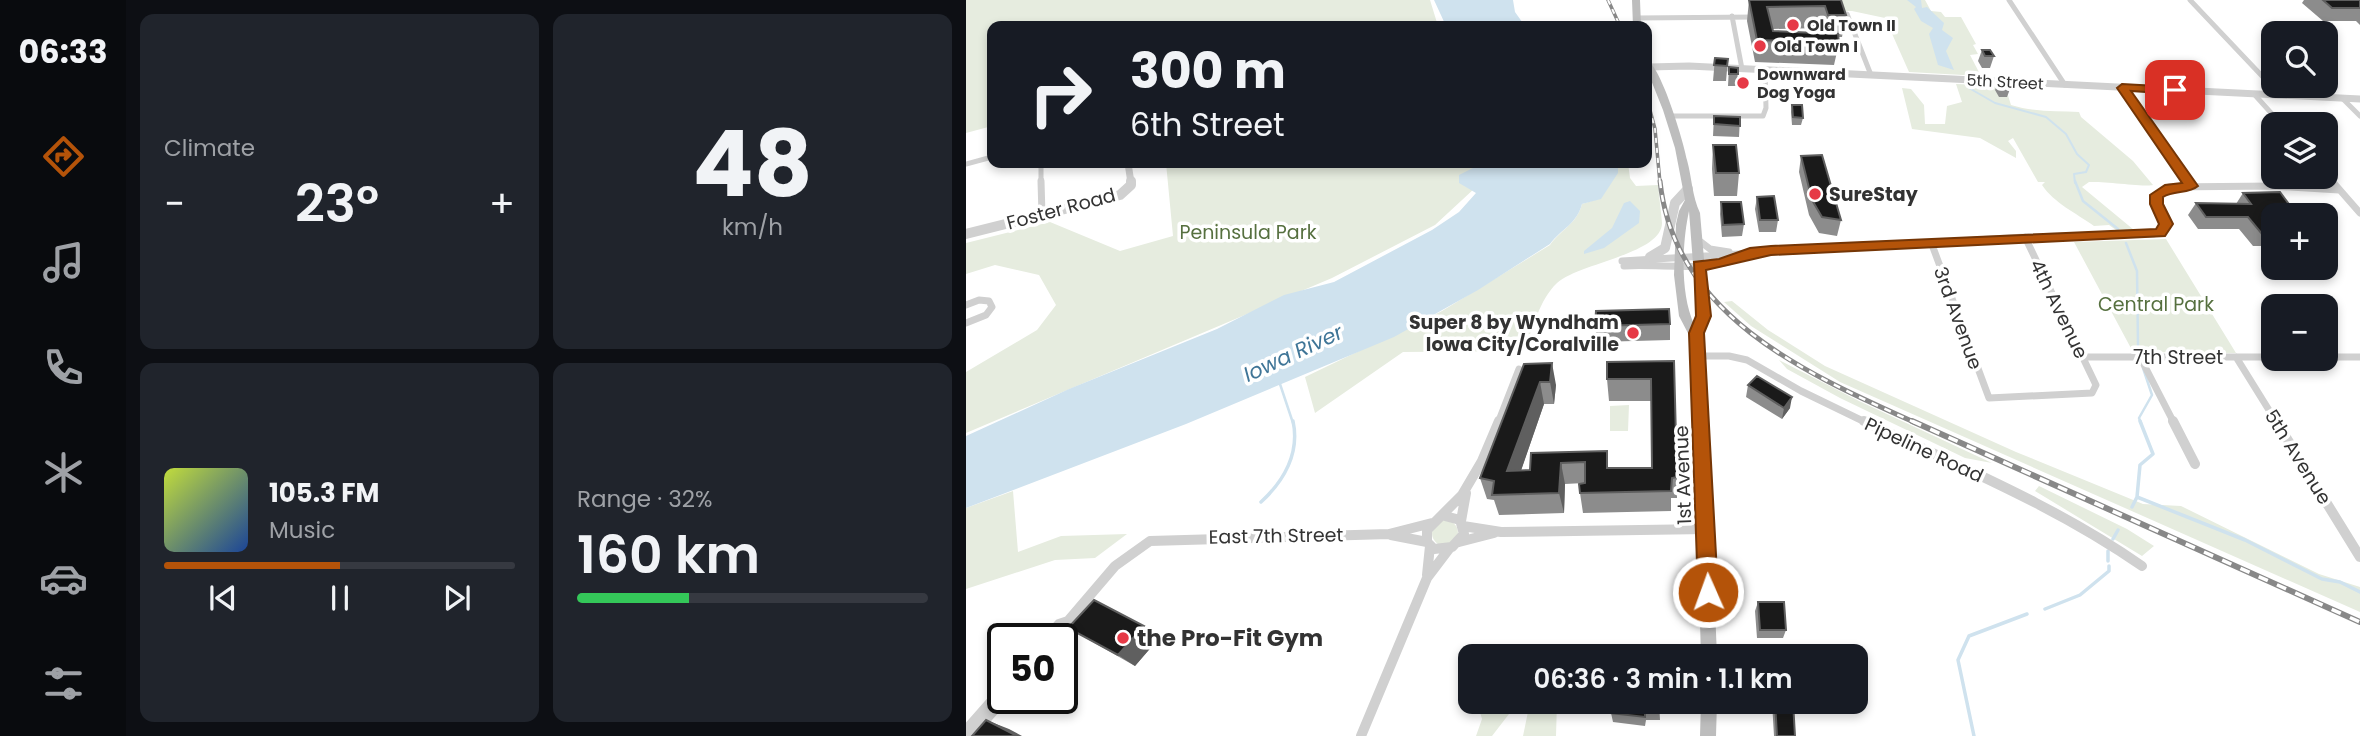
<!DOCTYPE html>
<meta charset="utf-8">
<style>
body{margin:0;font-family:Poppins,sans-serif;background:#20242c;color:#f1f3f6;height:100vh;display:flex;flex-direction:column;font-size:26px;white-space:nowrap}
*{box-sizing:border-box;margin:0}
p{font-size:23px;color:#9ea1a6}
.icon{flex:none;width:38px;height:38px;fill:none;stroke:currentColor;stroke-width:2;stroke-linecap:round;stroke-linejoin:round}
.map{position:relative;flex:1;overflow:hidden}
.drawer{display:flex;flex-direction:column;gap:14px;padding:14px;background:#0d0f14;width:840px}
.drawer>*{flex:none}
.top-card{position:absolute;left:21px;top:21px;width:665px;height:147px;border-radius:14px;box-shadow:0 4px 10px #0003;background:#171b24;color:#f1f3f6;overflow:hidden}
.controls{position:absolute;left:1295px;top:21px;display:grid;gap:14px}
.controls a{display:grid;place-items:center;width:77px;height:77px;border-radius:14px;background:#171b24;box-shadow:0 4px 10px #0003;font-size:35px}
.speed{position:absolute;left:21px;top:623px;display:flex;gap:14px;font-size:35px;font-weight:700;text-align:center}
.speed>*{display:grid;place-content:center;width:91px;height:91px;border-radius:50%;background:#171b24;box-shadow:0 4px 10px #0003;line-height:1}
.speed .limit{border:4px solid #111;border-radius:10px;background:#fff;color:#111}
.pin{position:absolute;display:grid;place-items:center;width:60px;height:60px;color:#fff;margin:-30px;border-radius:14px;box-shadow:0 4px 10px #0006}
.me{position:absolute;width:77px;margin:-38px;rotate:358deg;stroke-linejoin:round;filter:drop-shadow(0 0 5px #0008)}
.turn{display:flex;align-items:center;gap:24px;height:147px;padding:0 28px;font-size:32px}
.turn .icon{width:91px;height:91px;stroke-width:2.5}
.turn b{display:block;font-size:49px;line-height:60px}
.big{font-size:52px;font-weight:600;line-height:1.1}
.drawer .widget{flex:1;display:flex;flex-direction:column;justify-content:center;gap:10px;min-width:0;padding:0 24px;border-radius:14px;background:#20242c}
.drawer .dial{align-items:center;gap:0}
.dial b{font-size:91px;line-height:1}
.song{display:flex;align-items:center;gap:21px}
.cover{width:84px;height:84px;border-radius:10px;background:linear-gradient(135deg,hsl(70 70% 55%),hsl(220 70% 35%))}
.played{height:7px;border-radius:4px;background:linear-gradient(90deg,#b45309 50%,#363941 50%)}
.keys{display:flex;justify-content:space-around;direction:ltr}
.heat{display:flex;justify-content:space-between;align-items:center;font-size:38px;direction:ltr}
.charge{height:10px;border-radius:5px;background:linear-gradient(90deg,#34c759 32%,#363941 0)}
.drawer .tiles{flex:1;display:grid;gap:14px;grid-template-columns:repeat(2,1fr)}
.trip{position:absolute;left:492px;top:644px;width:410px;height:70px;border-radius:14px;background:#171b24;box-shadow:0 4px 10px #0003;font-weight:600;line-height:70px;text-align:center}
main{display:flex;flex:1;min-height:0}
.tabs{display:flex;flex-direction:column;width:126px;justify-content:space-around;align-items:center;background:#090b0e;color:#9ea1a6}
.tabs .icon{width:49px;height:49px}
.tabs .on{color:#b45309}
.tabs b{font-size:32px;color:#f1f3f6}
.map>svg:first-child{display:block}
</style>
<main>
<nav class="tabs">
<b>06:33</b>
<svg class="icon on" aria-label="directions" viewBox="0 0 24 24"><path d="M12 3l9 9-9 9-9-9zM9 14v-3h6M13 9l2 2-2 2"/></svg>
<svg class="icon" aria-label="music" viewBox="0 0 24 24"><path d="M9 18V5l10-2v13"/><circle cx="6" cy="18" r="3"/><circle cx="16" cy="16" r="3"/></svg>
<svg class="icon" aria-label="phone" viewBox="0 0 24 24"><path d="M5 4h4l2 5-3 2q2 4 5 5l2-3 5 2v4C11 20 4 13 5 4z"/></svg>
<svg class="icon" aria-label="climate" viewBox="0 0 24 24"><path d="M12 3v18M4 7l16 10M4 17L20 7"/></svg>
<svg class="icon" aria-label="car" viewBox="0 0 24 24"><path d="M5 17H2v-5l4-1 3-4h7l3 4 3 1v5h-3M9 17h6M6 11h13"/><circle cx="7" cy="17" r="2"/><circle cx="17" cy="17" r="2"/></svg>
<svg class="icon" aria-label="filters" viewBox="0 0 24 24"><path d="M4 7h16M4 17h16"/><circle cx="9" cy="7" r="2"/><circle cx="15" cy="17" r="2"/></svg>
</nav>
<section class="drawer">
<div class="tiles">
<div class="widget"><p>Climate</p>
<div class="heat"><a>−</a><b class="big">23°</b><a>+</a></div>
</div>
<div class="widget dial"><b>48</b><p>km/h</p></div>
<div class="widget">
<div class="song"><i class="cover"></i><div><b>105.3 FM</b><p>Music</p></div></div>
<div class="played"></div>
<div class="keys"><svg class="icon" aria-label="previous" viewBox="0 0 24 24"><path d="M18 5L8 12l10 7zM5 5v14"/></svg><svg class="icon" aria-label="pause" viewBox="0 0 24 24"><path d="M8 5v14M16 5v14"/></svg><svg class="icon" aria-label="next" viewBox="0 0 24 24"><path d="M6 5l10 7-10 7zM19 5v14"/></svg></div>
</div>
<div class="widget"><p>Range · 32%</p><b class="big">160 km</b><div class="charge"></div></div>
</div>
</section>
<div class="map">
<svg width="1394" height="736" viewBox="0 0 1394 736">
<rect width="100%" height="100%" fill="#fff"/>
<path fill="#e6ecdf" d="M0 0H464L472 26H26V126L0 133Z
M858 0H959L965 11 975 12 979 17H995L1010 44 1007 45 1012 54 1004 55 1015 76 943 72 919 18 886 11H863Z
M990 84 1039 86 1045 105C1067 112 1091 111 1113 112L1115 117 1167 161 1187 185C1180 187 1136 181 1123 182L1116 187 1168 230H1150L1143 225 1128 226C1110 213 1088 203 1076 185L1079 182H1072L1047 138 1042 141 1050 151V158L1014 138 946 129 936 88 945 89 958 105 959 124H979L981 106 996 102Z
M200 163H536L469 225 366 278 0 433V372L71 330 90 305 73 275 29 265 0 274V243L84 222 154 251 207 236Z
M652 163H662L664 178 670 186 692 185C693 197 695 210 696 223 696 254 613 263 591 283 573 300 567 329 558 351L437 352 349 413 339 377 476 311 584 245C595 229 611 224 616 204L635 198 651 173Z
M1200 239 1270 353 1167 352 1108 242Z
M766 301 802 330 859 366 1050 452 1177 504 1215 506 1353 574 1394 587V612L874 382 785 326 758 302Z
M813 360 893 401 1026 463 999 458 874 398 821 369Z
M663 405 662 431H644V406Z
M1073 486 1161 529 1188 546 1176 556 1069 491Z
M47 491 52 552 95 536 161 534 129 558 89 560 0 589V508Z
M466 533a13 13 0 1 1 26 0a13 13 0 1 1-26 0Z
M511 702H547L543 714 526 736H510L516 719Z
M564 702H591L590 736H557Z"/>
<path fill="#cfe2ee" d="M468 0H547L549 12 559 26H480Z
M941 0H955L956 8 961 7 978 23 976 30 987 38 980 51 988 70 972 65 963 34 967 28 955 21 948 9 950 7Z
M517 163H652V173L635 199 616 204C611 224 595 229 584 244L512 290 428 337 220 424 0 508V436L103 389 251 329 318 295 368 282 466 230 493 212 510 193 493 183V175Z
M664 201 674 211 673 223 638 248 618 254V251L646 228 658 203Z"/>
<g fill="none" stroke-linecap="round" stroke-linejoin="round">
<path stroke="#cfe2ee" stroke-width="2" d="M1003 88 1029 103 1080 117 1100 134 1111 154 1123 165 1120 172 1108 174 1109 183"/>
<path stroke="#cfe2ee" stroke-width="2.5" d="M1109 181 1117 201 1152 229
M1160 243 1171 271 1172 345
M314 384 327 423
M1175 423 1173 418 1186 395 1177 368"/>
<path stroke="#cfe2ee" stroke-width="3.5" d="M1171 497 1279 540 1356 579 1374 582 1394 592
M295 502C318 481 334 453 327 421
M1166 507 1171 497 1174 465 1187 454 1174 421
M1147 539 1152 530
M1142 551V561
M1079 609 1114 595 1143 571V566
M1008 736 992 660 1003 636 1061 614"/>
<path stroke="#d0d0d0" stroke-width="5" d="M1043 0 1099 85
M1224 0 1314 95
M869 14H881L905 75
M766 16 776 69
M671 18 790 17
M1156 87 1223 183
M1288 94 1315 124
M1376 98 1394 116
M704 116H797L800 108 799 70
M75 163V183
M0 164 26 157
M1360 175 1367 183"/>
<path stroke="#d0d0d0" stroke-width="7" d="M75 181 76 215
M1222 181 1225 186
M1366 181 1394 213
M731 239 744 249 763 252
M965 242 1023 398 1126 393 1130 385 1059 237
M656 261 1059 237 1188 234 1197 231 1200 224 1190 204 1191 195 1203 187 1307 186 1373 190
M658 266C698 263 748 275 784 253
M0 305 13 300 23 301 26 307 20 315 0 323
M732 356H763L781 360 835 391 901 423
M1117 357H1307
M1174 357 1208 423
M1270 357 1311 423
M1360 357H1394
M532 423 553 369"/>
<path stroke="#d0d0d0" stroke-width="10" d="M898 421C992 466 1090 506 1176 566
M1207 421 1229 464
M1310 421 1394 557
M479 516 494 520 498 534 486 547 468 549 461 542V530L496 495 516 461 533 421
M495 521 500 493
M497 526 535 532 741 529
M425 535 461 542
M493 542 528 533
M461 575 464 546
M80 639 93 624 102 621 149 566 184 541 423 534 466 523
M92 639 101 630 102 621
M0 730 37 688
M5 736 39 698
M395 736 461 578 483 549"/>
<path stroke="#d0d0d0" stroke-width="7" d="M683 67 723 66 1394 99
M162 163 165 183"/>
<path stroke="#d0d0d0" stroke-width="10" d="M0 234 154 195 165 185V181
M684 257 699 248 709 203 722 189"/>
<path fill="#bdbdbd" fill-rule="evenodd" d="M666 0H674L675 26H667Z
M681 60C696 69 717 140 721 160 726 178 726 196 734 213L743 316 735 336 738 350 751 656H735L726 350 724 337 713 316 708 275 710 224 713 211 719 200 709 148 697 110 681 70ZM723 211 731 316 728 324C714 294 716 243 723 211Z
M735 702H751L750 736H734Z"/>
<g stroke="#888" stroke-width="3.5">
<path id="rail-far2" d="M642 0 654 26
M681 99 689 129 694 183"/>
</g>
<g stroke="#888" stroke-width="5">
<path id="rail-far1" d="M694 181C708 316 841 374 950 423"/>
</g>
<g stroke="#888" stroke-width="6">
<path id="rail" d="M946 421 1394 622"/>
</g>
<use href="#rail-far2" stroke="#fff" stroke-width="2" stroke-dasharray="5" stroke-linecap="butt"/>
<use href="#rail-far1" stroke="#fff" stroke-width="2.5" stroke-dasharray="7" stroke-linecap="butt"/>
<use href="#rail" stroke="#fff" stroke-width="3.5" stroke-dasharray="10" stroke-linecap="butt"/>
</g>
<path fill="#8c8c8c" fill-rule="evenodd" d="M783 0H875L880 15 876 37H872L873 43 868 65 789 62 781 21ZM855 28 857 33 807 31V29Z
M1338 0H1394V25L1390 21H1357L1336 3Z
M1016 50 1028 56 1024 68H1016L1012 61Z
M749 58 762 59 760 81H747Z
M763 67 772 68 771 86H762Z
M1032 82 1044 89 1041 97H1033L1029 90Z
M826 105 837 118 835 125H826L825 112Z
M748 116 774 117 773 137 747 136Z
M747 145 773 173 771 196H748L746 169Z
M835 156 875 220 871 236 853 233 843 215 833 172Z
M1277 193 1307 215V246H1287L1273 229H1232L1222 215 1230 203 1270 204Z
M791 197 812 220 810 232H793L789 209Z
M755 202 778 224 776 236 756 237 754 214Z
M704 324V340L631 342 629 326Z
M708 361 711 477V498H705V511L617 513 614 493 618 483 599 484 598 513 533 515 528 500 521 499 514 478 558 364 590 385 588 404H578L555 470H564L641 451 642 468H686L685 401H643L641 379Z
M782 385 824 408 816 419 780 397Z
M792 602 820 630 817 638H791L789 611Z
M102 628 194 637 169 666Z
M693 702 694 720H680L679 726 647 722 645 713Z
M806 702H827L829 736H808Z"/>
<path fill="#5f5f5f" d="M586 363 590 385 588 404 584 382Z
M574 382 578 404 548 491 541 471Z
M826 397 824 408 816 419 818 408Z
M595 463 599 484 598 513 593 493Z
M178 626 194 637 169 666 152 655Z
M20 720 43 729 56 736H51Z"/>
<path fill="#1a1a1a" stroke="#5f5f5f" stroke-width="2" d="M783 0H875L880 15H862L859 6 801 7 807 31 872 34 873 43 791 40Z
M1357 0H1394V8H1366Z
M1016 50H1024L1028 56H1019Z
M749 58 762 59 761 66 748 65Z
M763 67 772 68V74H763Z
M1032 82H1039L1044 89H1036Z
M826 105H836L837 118 827 117Z
M748 116 774 117V126L748 124Z
M747 145H770L773 173H750Z
M856 155 875 220 856 217 846 200 835 156Z
M1314 192 1331 215H1307V234H1296L1282 217H1240L1230 203 1285 204 1277 193Z
M808 196 812 220H794L791 197Z
M755 202H775L778 224 757 225Z
M703 309 704 324 629 326 630 311Z
M708 361 711 477 706 478 705 491 614 493 613 484 619 483V462L595 463 593 493 526 495 528 481 514 478 558 364 586 363 584 382H574L541 471 564 470 565 453 641 451V468H686L685 379H641V362Z
M791 376 826 397 818 408 782 385Z
M128 600 178 626 152 655 102 628Z
M792 602H818L820 630H794Z
M645 702H693L694 711H679V717L645 713Z
M809 702H827L829 736H811Z
M20 720 51 736H6Z"/>
<path fill="#b45309" stroke="#753606" stroke-width="2" d="M1156 84 1209 87 1214 90 1209 94 1165 91 1232 186C1223 194 1208 190 1197 197V204L1207 224 1199 236 805 255 740 270 745 316 738 333 752 592 749 598 742 601 735 598 732 592 723 333 730 316 728 262 753 259 784 248 805 246 1190 229 1193 224 1184 204V195L1199 185 1216 183 1151 88Z"/>
<g fill="#e63946" stroke="#fff" stroke-width="2.5">
<circle cx="827" cy="25" r="7"/>
<circle cx="794" cy="46" r="7"/>
<circle cx="777" cy="83" r="7"/>
<circle cx="849" cy="194" r="7"/>
<circle cx="667" cy="333" r="7"/>
<circle cx="157" cy="638" r="7"/>
</g>
<g text-anchor="middle" dominant-baseline="central" stroke-width="7" stroke-linejoin="round" paint-order="stroke">
<g font-size="16" font-weight="bold" fill="#333" stroke="#fff" text-anchor="start">
<text x="841" y="25">Old Town II</text>
<text x="808" y="46">Old Town I</text>
<text x="791" y="74">Downward<tspan x="791" dy="18">Dog Yoga</tspan></text>
</g>
<g font-size="16" fill="#333" stroke="#fff">
<text transform="translate(1039 82) rotate(3)">5th Street</text>
</g>
<g font-size="19" font-weight="bold" fill="#333" stroke="#fff" text-anchor="start">
<text x="863" y="194">SureStay</text>
<text x="653" y="322" text-anchor="end">Super 8 by Wyndham<tspan x="653" dy="22">Iowa City/Coralville</tspan></text>
</g>
<g font-size="19" fill="#333" stroke="#fff">
<text transform="translate(95 209) rotate(-15)">Foster Road</text>
<text transform="translate(1093 309) rotate(64)">4th Avenue</text>
<text transform="translate(992 318) rotate(70)">3rd Avenue</text>
<text x="1212" y="357">7th Street</text>
<text transform="translate(958 450) rotate(25)">Pipeline Road</text>
<text transform="translate(1332 457) rotate(58)">5th Avenue</text>
<text transform="translate(717 475) rotate(-92)">1st Avenue</text>
<text transform="translate(310 536) rotate(-1)">East 7th Street</text>
</g>
<g font-size="19" fill="#56703f" stroke="#fff">
<text x="282" y="232">Peninsula Park</text>
<text x="1190" y="304">Central Park</text>
</g>
<g font-size="21" font-style="italic" fill="#3f7597" stroke="#fff">
<text transform="translate(327 353) rotate(-25)">Iowa River</text>
</g>
<g font-size="23" font-weight="bold" fill="#333" stroke="#fff" text-anchor="start">
<text x="171" y="638">the Pro-Fit Gym</text>
</g>
</g>
</svg>
<div class="controls">
<a><svg class="icon" aria-label="search" viewBox="0 0 24 24"><circle cx="10" cy="10" r="6"/><path d="M15 15l6 6"/></svg></a>
<a><svg class="icon" aria-label="layers" viewBox="0 0 24 24"><path d="M12 4l9 5-9 5-9-5zM3 14l9 5 9-5"/></svg></a>
<a>+</a>
<a>−</a>
</div>
<div class="speed"><div class="limit">50</div></div>
<div class="pin" style="left:1209px;top:90px;background:#d93025"><svg class="icon" aria-label="arrive" viewBox="0 0 24 24"><path d="M6 21V4h12l-3 4 3 4H6"/></svg></div>
<svg class="me" style="left:742px;top:592px" viewBox="-20 -20 40 40"><circle r="17" fill="#b45309" stroke="#fff" stroke-width="3"/><path d="M0-11L8 9 0 5-8 9z" fill="#fff"/></svg>
<div class="trip">06:36 · 3 min · 1.1 km</div>
<div class="top-card">
<div class="turn"><svg class="icon" aria-label="right" viewBox="0 0 24 24"><path d="M7 20v-9h11M14 6l5 5-5 5"/></svg><div><b>300 m</b>6th Street</div></div>
</div>
</div>
</main>
